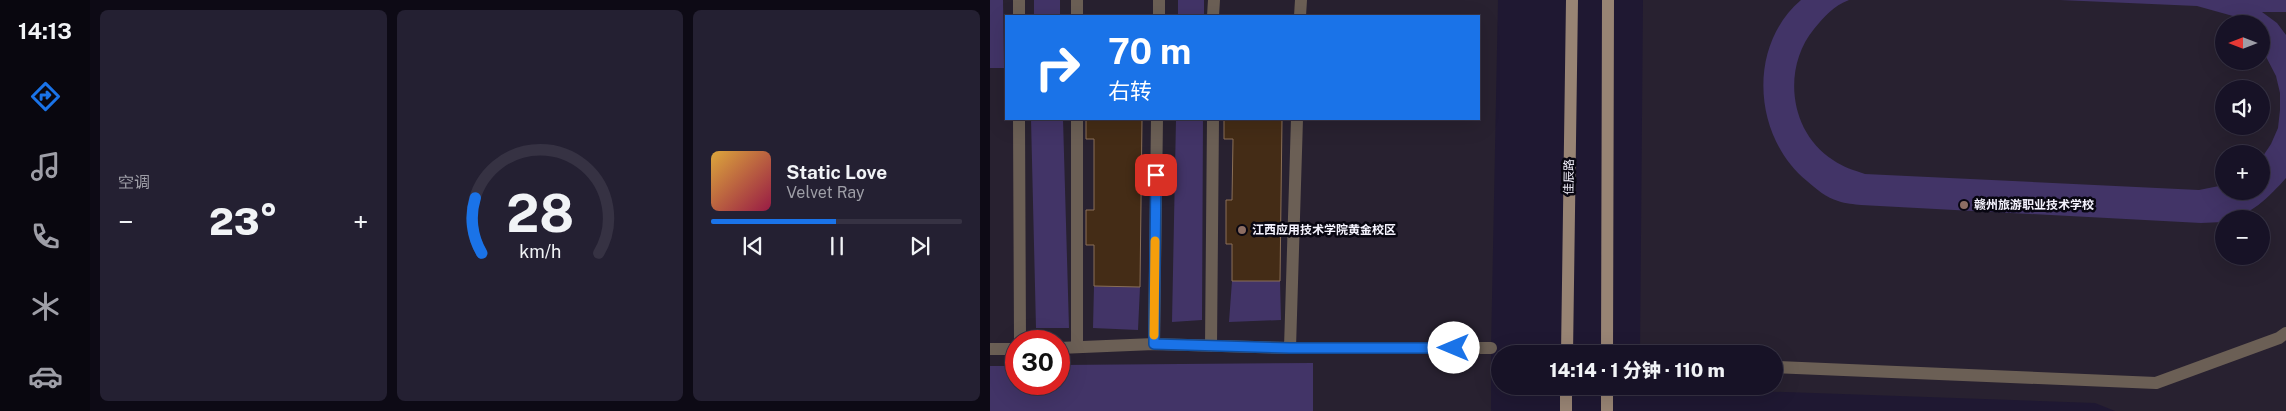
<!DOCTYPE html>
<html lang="zh">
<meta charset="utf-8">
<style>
body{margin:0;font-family:"Public Sans","Noto Sans SC",sans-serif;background:#242032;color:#f1f3f6;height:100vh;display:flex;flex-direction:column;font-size:19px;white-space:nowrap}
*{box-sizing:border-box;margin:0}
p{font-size:16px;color:#9e9ea7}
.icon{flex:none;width:28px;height:28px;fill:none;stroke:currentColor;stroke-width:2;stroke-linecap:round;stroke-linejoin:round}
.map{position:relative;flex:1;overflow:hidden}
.drawer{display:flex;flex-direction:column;gap:10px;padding:10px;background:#0d0a15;width:900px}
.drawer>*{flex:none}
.top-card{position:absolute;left:15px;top:15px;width:475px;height:105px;border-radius:0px;box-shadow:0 5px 20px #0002,0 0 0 1px #363243;background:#1a73e8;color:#fff;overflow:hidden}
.needle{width:32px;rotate:270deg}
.controls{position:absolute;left:1225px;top:15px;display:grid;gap:10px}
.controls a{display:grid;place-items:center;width:55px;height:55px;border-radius:50%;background:#171226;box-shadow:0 5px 20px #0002,0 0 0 1px #363243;font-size:25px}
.speed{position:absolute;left:15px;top:330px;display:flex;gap:10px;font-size:25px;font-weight:700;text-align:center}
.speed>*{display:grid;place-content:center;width:65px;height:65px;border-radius:50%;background:#171226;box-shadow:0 5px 20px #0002,0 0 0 1px #363243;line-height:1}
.speed .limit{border:8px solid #d22;background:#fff;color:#111}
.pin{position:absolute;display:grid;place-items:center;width:42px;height:42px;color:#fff;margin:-21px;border-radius:10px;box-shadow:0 2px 8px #0006}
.me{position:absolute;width:55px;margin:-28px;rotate:270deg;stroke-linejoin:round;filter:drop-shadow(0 0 4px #0008)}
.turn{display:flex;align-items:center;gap:18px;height:105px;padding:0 20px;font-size:22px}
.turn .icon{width:65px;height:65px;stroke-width:2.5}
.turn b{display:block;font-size:35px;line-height:42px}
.big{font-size:38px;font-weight:800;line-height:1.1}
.drawer .widget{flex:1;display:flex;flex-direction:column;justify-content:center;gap:8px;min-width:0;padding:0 18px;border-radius:8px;background:#242032}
.drawer .dial{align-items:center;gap:0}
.dial svg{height:130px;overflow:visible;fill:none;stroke:#363243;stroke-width:7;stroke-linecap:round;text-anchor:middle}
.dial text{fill:#f1f3f6;stroke:none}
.song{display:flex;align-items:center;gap:15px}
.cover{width:60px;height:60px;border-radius:8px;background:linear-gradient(135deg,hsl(40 70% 55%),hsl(340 70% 35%))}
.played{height:5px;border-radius:2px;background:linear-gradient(90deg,#1a73e8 50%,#363243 50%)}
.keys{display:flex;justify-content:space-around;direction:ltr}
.heat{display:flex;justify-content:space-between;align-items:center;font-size:28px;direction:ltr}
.drawer .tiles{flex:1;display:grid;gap:10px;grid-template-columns:repeat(3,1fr)}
.trip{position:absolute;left:501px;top:345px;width:292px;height:50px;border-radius:25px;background:#171226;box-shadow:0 5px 20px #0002,0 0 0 1px #363243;font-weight:800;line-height:50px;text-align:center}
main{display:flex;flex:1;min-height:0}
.tabs{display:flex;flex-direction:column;width:90px;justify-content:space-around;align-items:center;background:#09070f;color:#9e9ea7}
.tabs .icon{width:35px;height:35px}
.tabs .current{color:#1a73e8}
.tabs b{font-size:22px;color:#f1f3f6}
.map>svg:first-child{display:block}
</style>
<main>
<nav class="tabs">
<b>14:13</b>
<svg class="icon current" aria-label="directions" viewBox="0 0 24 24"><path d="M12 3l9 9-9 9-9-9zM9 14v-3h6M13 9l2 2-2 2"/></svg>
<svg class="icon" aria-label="music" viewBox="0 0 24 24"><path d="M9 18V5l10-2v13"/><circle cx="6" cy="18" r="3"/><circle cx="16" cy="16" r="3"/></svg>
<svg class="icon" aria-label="phone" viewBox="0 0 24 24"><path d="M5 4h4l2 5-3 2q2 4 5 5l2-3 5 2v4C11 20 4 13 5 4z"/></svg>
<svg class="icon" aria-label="climate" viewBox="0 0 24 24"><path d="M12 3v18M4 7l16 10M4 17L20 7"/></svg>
<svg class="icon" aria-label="car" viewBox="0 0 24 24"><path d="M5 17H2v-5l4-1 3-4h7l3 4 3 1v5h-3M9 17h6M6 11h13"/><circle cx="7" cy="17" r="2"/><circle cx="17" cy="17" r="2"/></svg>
</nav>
<section class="drawer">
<div class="tiles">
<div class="widget"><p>空调</p>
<div class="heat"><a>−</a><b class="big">23°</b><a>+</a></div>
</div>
<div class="widget dial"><svg viewBox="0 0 100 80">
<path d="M14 69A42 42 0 1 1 86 69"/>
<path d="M14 69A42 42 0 0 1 10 35" stroke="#1a73e8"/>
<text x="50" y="56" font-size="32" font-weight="700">28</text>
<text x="50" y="72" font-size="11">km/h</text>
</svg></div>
<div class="widget">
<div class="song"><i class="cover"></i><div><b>Static Love</b><p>Velvet Ray</p></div></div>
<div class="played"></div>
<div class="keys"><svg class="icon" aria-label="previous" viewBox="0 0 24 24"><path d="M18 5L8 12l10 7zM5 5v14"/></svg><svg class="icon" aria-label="pause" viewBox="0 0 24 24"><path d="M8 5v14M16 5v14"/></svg><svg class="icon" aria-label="next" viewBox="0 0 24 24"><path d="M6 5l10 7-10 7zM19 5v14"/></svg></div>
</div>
</div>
</section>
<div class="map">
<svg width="1296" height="411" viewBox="0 0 1296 411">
<rect width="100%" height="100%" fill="#1f1832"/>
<path fill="#282130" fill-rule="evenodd" d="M0 0H508L501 348V411H0ZM16 16H489V119H16ZM26 341H69V384H26Z
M653 0H1296V411H1125L1105 403 650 387 785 386V354H650ZM1234 24H1271V61H1234ZM1234 89H1271V126H1234ZM1234 154H1271V191H1234ZM1234 219H1271V256H1234Z"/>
<path fill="#423467" d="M0 0H13L14 68H0Z
M44 0H70V16H44Z
M188 0H214V16H188Z
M811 0H859C843 6 835 16 824 29 792 68 799 132 843 160 853 167 863 170 875 174L1209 190 1234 185V191H1271V159L1281 144 1288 128 1290 110V93L1286 76 1271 47V24H1252L1243 16 1207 6 1070 0H1296V12H1272L1287 23 1296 35V178C1281 195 1258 219 1234 219L1233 222 1211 223 871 205C864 204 856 204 848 201 837 198 826 189 817 181 763 137 757 46 811 0Z
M41 119H73L79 328H46Z
M186 119H213L212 320 182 322Z
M242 281H290L291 320 239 322Z
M104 286 150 287 148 330 103 328Z
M323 363V411H0V366H26V384H69V365Z"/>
<path fill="#442c16" stroke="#8a6f57" d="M96 119H152L150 287 104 286V245H96V210H104V139H96Z
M234 119H292L290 281H242V244H236V200H242L243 139H234Z"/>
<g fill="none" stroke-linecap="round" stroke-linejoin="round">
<path stroke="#6b5f55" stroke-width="12" d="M29 0V16
M87 16V0
M169 16V0
M223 16 224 0
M310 16 311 0
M29 119 30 341
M164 344 167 119
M221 346 223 119
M87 347V119
M69 348 164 344 300 348H501
M300 348 307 119
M0 349H26
M785 367 1166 383 1289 338 1296 333"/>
<path stroke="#988474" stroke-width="12" d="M577 354 582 0
M617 354 618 0
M576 411V386
M617 411V386"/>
</g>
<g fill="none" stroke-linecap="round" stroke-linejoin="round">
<g stroke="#114b97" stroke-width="12">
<path id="route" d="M166 175 164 344 300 348H464"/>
</g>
<use href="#route" stroke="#1a73e8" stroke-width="9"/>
<path stroke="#f59e0b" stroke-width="9" d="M164 335 165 241"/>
</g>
<g fill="#8d6e63" stroke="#080611" stroke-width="2">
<circle cx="974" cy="205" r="5"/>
<circle cx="252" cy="230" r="5"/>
</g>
<g text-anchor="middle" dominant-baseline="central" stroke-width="5" stroke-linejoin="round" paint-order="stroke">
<g font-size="12" fill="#f5f3fe" stroke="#080611">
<text transform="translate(579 177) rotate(-89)">佳辰路</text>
</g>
<g font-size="12" font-weight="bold" fill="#f5f3fe" stroke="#080611" text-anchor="start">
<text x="984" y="205">赣州旅游职业技术学校</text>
<text x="262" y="230">江西应用技术学院黄金校区</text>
</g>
</g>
</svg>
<div class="controls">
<a><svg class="needle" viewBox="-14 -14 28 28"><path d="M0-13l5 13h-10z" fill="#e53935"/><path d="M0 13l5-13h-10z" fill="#9e9ea7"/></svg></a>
<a><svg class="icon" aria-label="sound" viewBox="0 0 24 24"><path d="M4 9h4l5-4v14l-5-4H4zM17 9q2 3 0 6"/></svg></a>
<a>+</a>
<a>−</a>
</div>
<div class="speed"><div class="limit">30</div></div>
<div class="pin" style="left:166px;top:175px;background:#d93025"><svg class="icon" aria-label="arrive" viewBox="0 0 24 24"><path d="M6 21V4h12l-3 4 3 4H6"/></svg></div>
<svg class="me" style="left:464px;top:348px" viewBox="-20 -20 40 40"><circle r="19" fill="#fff"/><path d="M0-13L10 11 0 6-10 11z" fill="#1a73e8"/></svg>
<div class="trip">14:14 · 1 分钟 · 110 m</div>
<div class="top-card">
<div class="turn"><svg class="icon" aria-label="right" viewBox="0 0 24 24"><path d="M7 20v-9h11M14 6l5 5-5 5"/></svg><div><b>70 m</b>右转</div></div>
</div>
</div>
</main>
